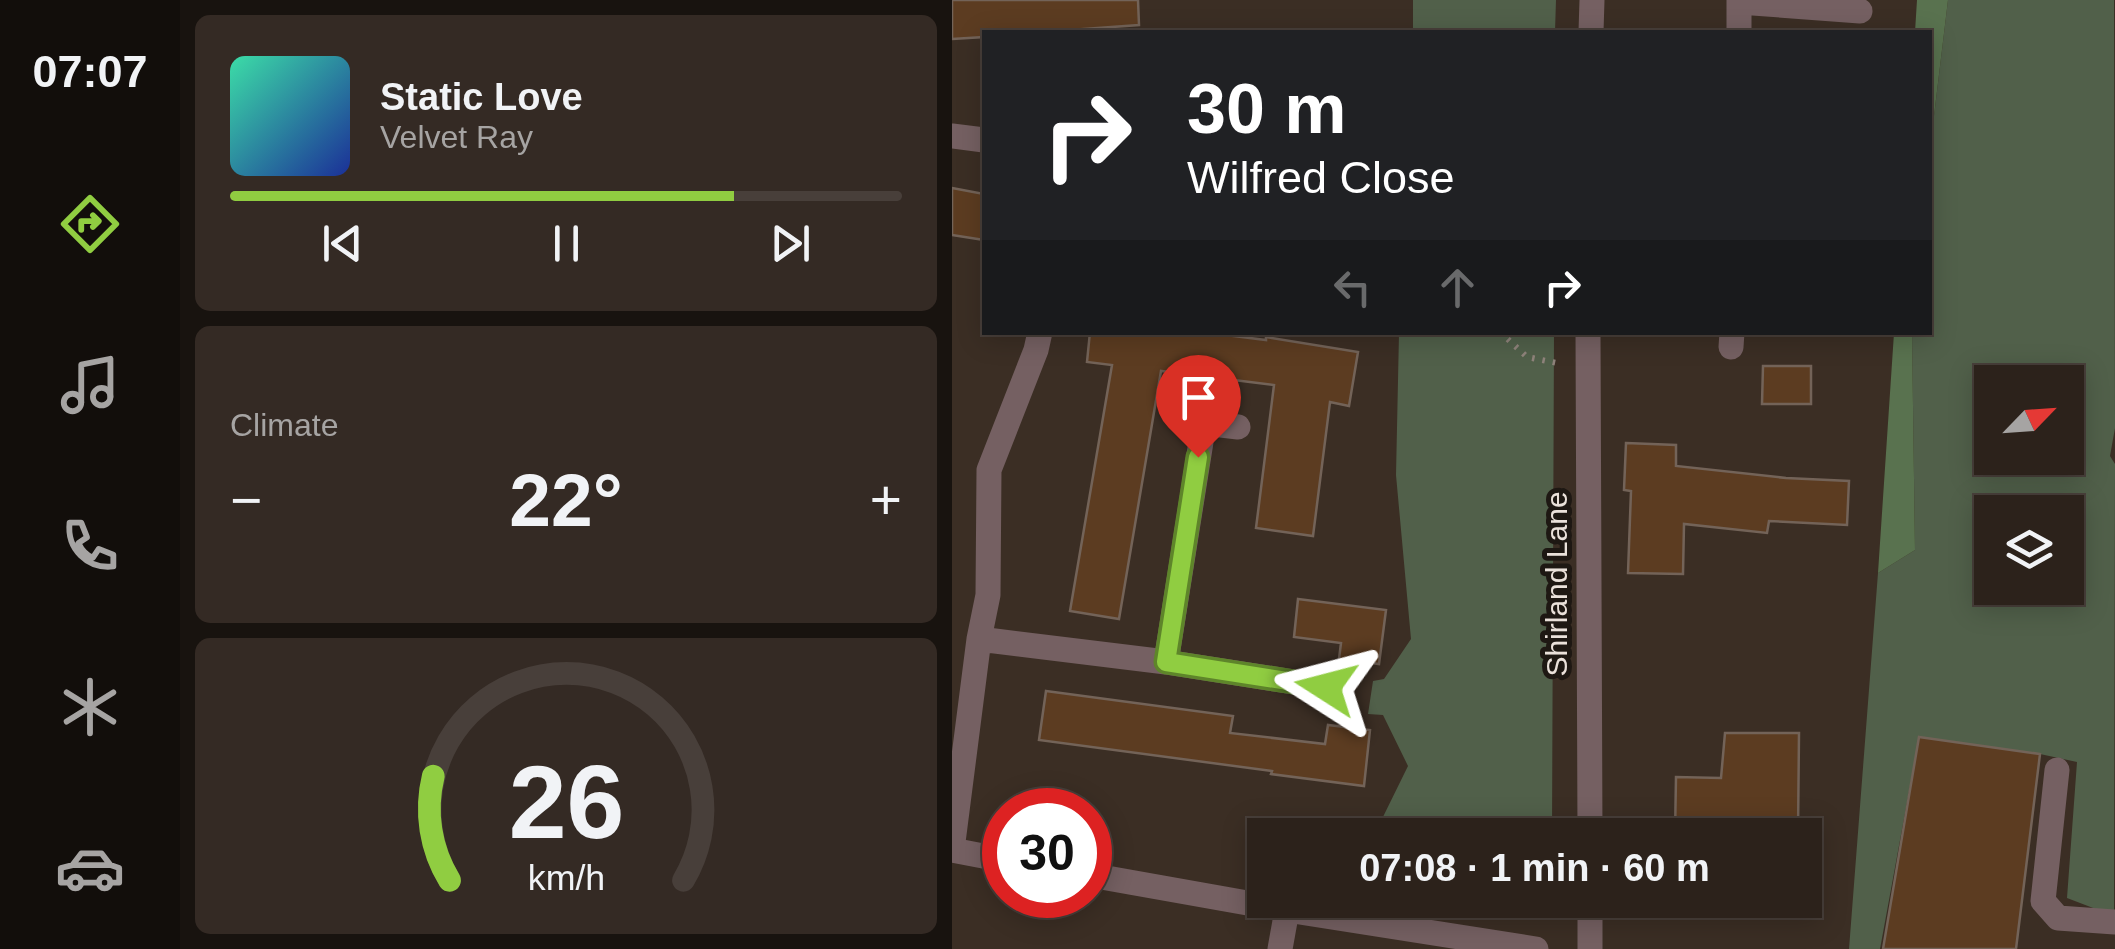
<!DOCTYPE html>
<meta charset="utf-8">
<style>
body{margin:0;font-family:Helvetica,sans-serif;background:#342a24;color:#f1f3f6;height:100vh;display:flex;flex-direction:column;font-size:38px;white-space:nowrap}
*{box-sizing:border-box;margin:0}
p{font-size:32px;color:#a6a4a3}
.icon{flex:none;width:55px;height:55px;fill:none;stroke:currentColor;stroke-width:2;stroke-linecap:round;stroke-linejoin:round}
.map{position:relative;flex:1;overflow:hidden}
.drawer{display:flex;flex-direction:column;gap:15px;padding:15px;background:#18130f;width:772px}
.drawer>*{flex:none}
.top-card{position:absolute;left:30px;top:30px;width:950px;height:305px;border-radius:0px;box-shadow:0 5px 25px #0003,0 0 0 2px #483f3a;background:#202124;color:#fff;overflow:hidden}
.needle{width:65px;rotate:65deg}
.controls{position:absolute;left:1022px;top:365px;display:grid;gap:20px}
.controls a{display:grid;place-items:center;width:110px;height:110px;border-radius:0px;background:#2c221b;box-shadow:0 5px 25px #0003,0 0 0 2px #483f3a;font-size:50px}
.speed{position:absolute;left:30px;top:788px;display:flex;gap:20px;font-size:50px;font-weight:700;text-align:center}
.speed>*{display:grid;place-content:center;width:130px;height:130px;border-radius:50%;background:#2c221b;box-shadow:0 5px 25px #0003,0 0 0 2px #483f3a;line-height:1}
.speed .limit{border:15px solid #d22;background:#fff;color:#111}
.pin{position:absolute;display:grid;place-items:center;width:85px;height:85px;color:#fff;margin:-102px -42px;border-radius:50% 50% 50% 0;rotate:-45deg;box-shadow:0 0 10px #0007}
.pin .icon{rotate:45deg}
.me{position:absolute;width:110px;margin:-55px;rotate:279deg;stroke-linejoin:round;filter:drop-shadow(0 0 8px #0008)}
.turn{display:flex;align-items:center;gap:35px;height:210px;padding:0 40px;font-size:45px}
.turn .icon{width:130px;height:130px;stroke-width:2.5}
.turn b{display:block;font-size:70px;line-height:85px}
.lanes{display:flex;align-items:center;height:95px;padding:0 40px;background:#0003;justify-content:center;gap:50px;direction:ltr}
.lanes .off{opacity:.35}
.big{font-size:75px;font-weight:800;line-height:1.1}
.drawer .tile{flex:1;display:flex;flex-direction:column;justify-content:center;gap:15px;min-width:0;padding:0 35px;border-radius:15px;background:#342a24}
.drawer .dial{align-items:center;gap:0}
.dial svg{height:260px;overflow:visible;fill:none;stroke:#483f3a;stroke-width:7;stroke-linecap:round;text-anchor:middle}
.dial text{fill:#f1f3f6;stroke:none}
.song{display:flex;align-items:center;gap:30px}
.cover{width:120px;height:120px;border-radius:15px;background:linear-gradient(135deg,hsl(160 70% 55%),hsl(230 70% 35%))}
.played{height:10px;border-radius:5px;background:linear-gradient(90deg,#90cd41 75%,#483f3a 75%)}
.keys{display:flex;justify-content:space-around;direction:ltr}
.heat{display:flex;justify-content:space-between;align-items:center;font-size:55px;direction:ltr}
.trip{position:absolute;left:295px;top:818px;width:575px;height:100px;border-radius:0px;background:#2c221b;box-shadow:0 5px 25px #0003,0 0 0 2px #483f3a;font-weight:800;line-height:100px;text-align:center}
main{display:flex;flex:1;min-height:0}
.tabs{display:flex;flex-direction:column;width:180px;justify-content:space-around;align-items:center;background:#120e0b;color:#a6a4a3}
.tabs .icon{width:70px;height:70px}
.tabs .selected{color:#90cd41}
.tabs b{font-size:45px;color:#f1f3f6}
.map>svg:first-child{display:block}
</style>
<main>
<nav class="tabs">
<b>07:07</b>
<svg class="icon selected" aria-label="directions" viewBox="0 0 24 24"><path d="M12 3l9 9-9 9-9-9zM9 14v-3h6M13 9l2 2-2 2"/></svg>
<svg class="icon" aria-label="music" viewBox="0 0 24 24"><path d="M9 18V5l10-2v13"/><circle cx="6" cy="18" r="3"/><circle cx="16" cy="16" r="3"/></svg>
<svg class="icon" aria-label="phone" viewBox="0 0 24 24"><path d="M5 4h4l2 5-3 2q2 4 5 5l2-3 5 2v4C11 20 4 13 5 4z"/></svg>
<svg class="icon" aria-label="climate" viewBox="0 0 24 24"><path d="M12 3v18M4 7l16 10M4 17L20 7"/></svg>
<svg class="icon" aria-label="car" viewBox="0 0 24 24"><path d="M5 17H2v-5l4-1 3-4h7l3 4 3 1v5h-3M9 17h6M6 11h13"/><circle cx="7" cy="17" r="2"/><circle cx="17" cy="17" r="2"/></svg>
</nav>
<section class="drawer">
<div class="tile">
<div class="song"><i class="cover"></i><div><b>Static Love</b><p>Velvet Ray</p></div></div>
<div class="played"></div>
<div class="keys"><svg class="icon" aria-label="previous" viewBox="0 0 24 24"><path d="M18 5L8 12l10 7zM5 5v14"/></svg><svg class="icon" aria-label="pause" viewBox="0 0 24 24"><path d="M8 5v14M16 5v14"/></svg><svg class="icon" aria-label="next" viewBox="0 0 24 24"><path d="M6 5l10 7-10 7zM19 5v14"/></svg></div>
</div>
<div class="tile"><p>Climate</p>
<div class="heat"><a>−</a><b class="big">22°</b><a>+</a></div>
</div>
<div class="tile dial"><svg viewBox="0 0 100 80">
<path d="M14 69A42 42 0 1 1 86 69"/>
<path d="M14 69A42 42 0 0 1 9 37" stroke="#90cd41"/>
<text x="50" y="56" font-size="32" font-weight="700">26</text>
<text x="50" y="72" font-size="11">km/h</text>
</svg></div>
</section>
<div class="map">
<svg width="1163" height="949" viewBox="0 0 1163 949">
<rect width="100%" height="100%" fill="#3b2e24"/>
<path fill="#51604a" fill-rule="evenodd" d="M461 0H604L603 32H461Z
M996 0H1162L1163 428 1158 456 1163 464 1162 910 1149 911 1115 898 1125 762 1088 754 967 737 928 949H897L926 573 963 550 960 333 978 332V149ZM1040 382H1115V458H1040ZM1040 512H1115V588H1040Z
M447 333H602L600 835H413L428 823 456 766 431 715 416 714 421 681 432 679 459 639 444 475Z"/>
<path fill="#59724f" d="M965 0H996L978 149V32H963Z
M942 333H960L963 550 926 573Z"/>
<path fill="#5c3c21" stroke="#736358" stroke-width="2.5" d="M0 0H186L187 25 90 32H32V37L0 39Z
M0 188 32 194V240L0 235Z
M138 332H250L314 340V337L406 352 397 406 378 402 361 536 304 528 322 385 209 371 167 619 118 611 160 365 135 362Z
M811 366H859V404H810Z
M674 443 724 445V466L834 478 897 481 895 525 817 521 815 533 732 524 731 574 676 573 679 491 672 490Z
M346 599 434 610 427 664 387 659 389 643 342 637Z
M94 691 281 716 278 733 373 744 376 725 418 730 412 786 319 774 320 771 87 740Z
M773 733H847L846 835H723L724 777 769 778Z
M967 737 1088 754 1064 949H931Z"/>
<g fill="none" stroke-linecap="round" stroke-linejoin="round">
<path stroke="#8f837b" stroke-width="6" stroke-dasharray="2.5 8" stroke-linecap="butt" d="M548 332 575 357 605 363"/>
<path stroke="#756062" stroke-width="25" d="M787 0V32
M787 2 908 11
M639 32 640 0
M0 136 32 140
M636 332 638 835
M779 347 780 332
M27 639 214 662 374 687
M214 662 252 423 286 427
M1105 770 1091 901 1106 918 1163 922
M0 850 27 639 36 595 37 470 84 350 88 332
M0 850 52 860
M138 875 335 910 584 949
M638 900V949
M328 949 335 910"/>
</g>
<g fill="none" stroke-linecap="round" stroke-linejoin="round">
<g stroke="#5e852a" stroke-width="25">
<path id="route" d="M246 457 214 662 374 687"/>
</g>
<use href="#route" stroke="#90cd41" stroke-width="18"/>
</g>
<g text-anchor="middle" dominant-baseline="central" stroke-width="10" stroke-linejoin="round" paint-order="stroke">
<g font-size="30" fill="#eae1da" stroke="#1e1813">
<text transform="translate(604 584) rotate(-90)">Shirland Lane</text>
</g>
</g>
</svg>
<div class="controls">
<a><svg class="needle" viewBox="-14 -14 28 28"><path d="M0-13l5 13h-10z" fill="#e53935"/><path d="M0 13l5-13h-10z" fill="#a6a4a3"/></svg></a>
<a><svg class="icon" aria-label="layers" viewBox="0 0 24 24"><path d="M12 4l9 5-9 5-9-5zM3 14l9 5 9-5"/></svg></a>
</div>
<div class="speed"><div class="limit">30</div></div>
<div class="pin" style="left:246px;top:457px;background:#d93025"><svg class="icon" aria-label="arrive" viewBox="0 0 24 24"><path d="M6 21V4h12l-3 4 3 4H6"/></svg></div>
<svg class="me" style="left:374px;top:687px" viewBox="-20 -20 40 40"><path d="M0-17L14 15 0 8-14 15z" fill="#90cd41" stroke="#fff" stroke-width="4"/></svg>
<div class="trip">07:08 · 1 min · 60 m</div>
<div class="top-card">
<div class="turn"><svg class="icon" aria-label="right" viewBox="0 0 24 24"><path d="M7 20v-9h11M14 6l5 5-5 5"/></svg><div><b>30 m</b>Wilfred Close</div></div>
<div class="lanes"><svg class="icon off" aria-label="left" viewBox="0 0 24 24"><path d="M17 20v-9H6M10 6l-5 5 5 5"/></svg><svg class="icon off" aria-label="ahead" viewBox="0 0 24 24"><path d="M12 20V5M6 11l6-6 6 6"/></svg><svg class="icon" aria-label="right" viewBox="0 0 24 24"><path d="M7 20v-9h11M14 6l5 5-5 5"/></svg></div>
</div>
</div>
</main>
